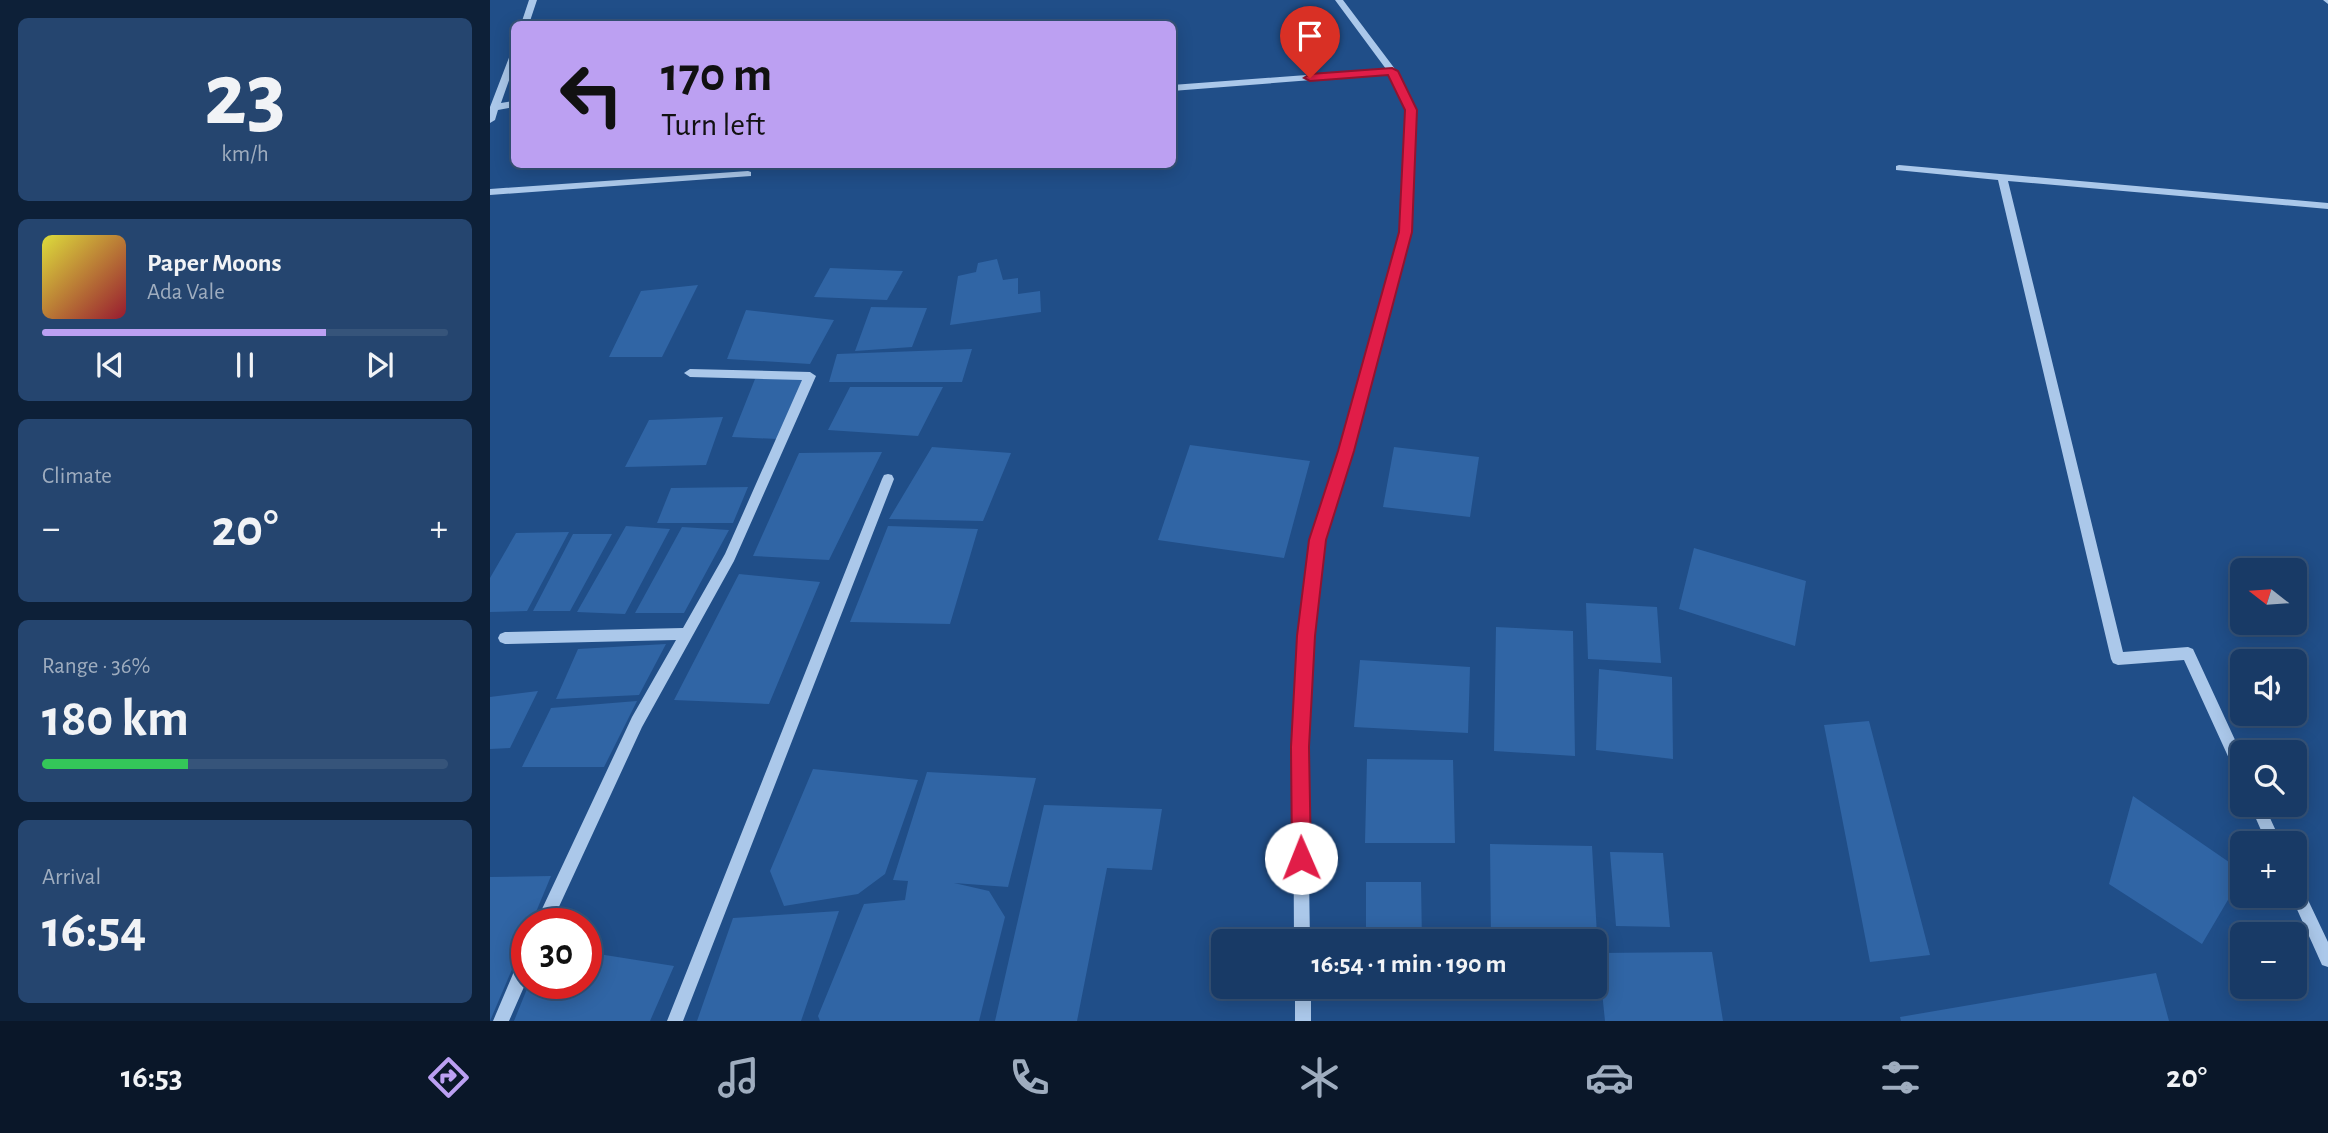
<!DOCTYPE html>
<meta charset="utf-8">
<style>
body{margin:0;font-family:"Alegreya Sans",sans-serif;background:#25456f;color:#f1f3f6;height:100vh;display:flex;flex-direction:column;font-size:26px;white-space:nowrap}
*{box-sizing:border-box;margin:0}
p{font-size:23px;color:#9fadbf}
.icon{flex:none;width:38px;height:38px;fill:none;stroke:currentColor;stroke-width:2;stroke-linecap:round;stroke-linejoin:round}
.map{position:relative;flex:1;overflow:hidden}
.drawer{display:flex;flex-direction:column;gap:18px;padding:18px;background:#0d2038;width:490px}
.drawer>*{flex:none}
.guide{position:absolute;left:21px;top:21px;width:665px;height:147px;border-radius:10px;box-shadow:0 4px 18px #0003,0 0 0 2px #36547a;background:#bca0f2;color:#111;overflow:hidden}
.needle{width:46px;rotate:287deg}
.tools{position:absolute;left:1740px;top:558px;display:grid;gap:14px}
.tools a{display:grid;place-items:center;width:77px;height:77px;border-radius:10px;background:#183a66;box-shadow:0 4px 18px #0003,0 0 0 2px #36547a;font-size:35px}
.speed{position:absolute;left:21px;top:908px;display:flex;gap:14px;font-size:35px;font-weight:700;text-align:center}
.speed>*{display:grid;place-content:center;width:91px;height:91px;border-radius:50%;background:#183a66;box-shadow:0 4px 18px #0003,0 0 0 2px #36547a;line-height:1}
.speed .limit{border:10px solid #d22;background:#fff;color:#111}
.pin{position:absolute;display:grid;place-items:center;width:60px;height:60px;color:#fff;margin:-72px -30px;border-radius:50% 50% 50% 0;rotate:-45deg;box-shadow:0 0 7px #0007}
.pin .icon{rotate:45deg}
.me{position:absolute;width:77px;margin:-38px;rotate:359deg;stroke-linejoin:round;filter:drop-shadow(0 0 5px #0008)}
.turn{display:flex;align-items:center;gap:24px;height:147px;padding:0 35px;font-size:32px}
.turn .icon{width:91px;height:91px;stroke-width:2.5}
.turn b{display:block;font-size:49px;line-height:60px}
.big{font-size:52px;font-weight:700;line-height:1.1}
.drawer .tile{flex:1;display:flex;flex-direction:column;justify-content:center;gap:10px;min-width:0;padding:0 24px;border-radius:10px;background:#25456f}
.drawer .dial{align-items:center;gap:0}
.dial b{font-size:91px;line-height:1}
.song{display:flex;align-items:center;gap:21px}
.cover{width:84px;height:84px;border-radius:10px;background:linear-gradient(135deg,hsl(60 70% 55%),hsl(350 70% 35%))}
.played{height:7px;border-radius:4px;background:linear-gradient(90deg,#bca0f2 70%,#36547a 70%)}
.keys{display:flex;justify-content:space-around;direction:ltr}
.heat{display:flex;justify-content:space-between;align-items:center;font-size:38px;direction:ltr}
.charge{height:10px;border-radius:5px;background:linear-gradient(90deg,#34c759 36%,#36547a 0)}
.trip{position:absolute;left:721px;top:929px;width:396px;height:70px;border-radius:10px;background:#183a66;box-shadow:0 4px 18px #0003,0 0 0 2px #36547a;font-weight:700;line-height:70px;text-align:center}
.menu{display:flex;height:112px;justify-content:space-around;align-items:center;background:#0a1729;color:#9fadbf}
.menu .icon{width:49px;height:49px}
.menu .selected{color:#bca0f2}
.menu b{font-size:32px;color:#f1f3f6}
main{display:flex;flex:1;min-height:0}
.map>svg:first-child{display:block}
</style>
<main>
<section class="drawer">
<div class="tile dial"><b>23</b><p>km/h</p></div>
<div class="tile">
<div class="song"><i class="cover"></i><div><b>Paper Moons</b><p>Ada Vale</p></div></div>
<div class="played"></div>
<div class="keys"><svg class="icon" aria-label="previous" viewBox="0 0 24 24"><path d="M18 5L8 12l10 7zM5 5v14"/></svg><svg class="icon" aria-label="pause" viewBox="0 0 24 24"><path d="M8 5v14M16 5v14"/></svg><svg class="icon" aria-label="next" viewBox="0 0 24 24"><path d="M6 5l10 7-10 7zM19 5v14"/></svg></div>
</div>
<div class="tile"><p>Climate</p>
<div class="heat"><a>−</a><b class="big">20°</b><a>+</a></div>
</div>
<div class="tile"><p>Range · 36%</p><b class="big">180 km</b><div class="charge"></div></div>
<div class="tile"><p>Arrival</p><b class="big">16:54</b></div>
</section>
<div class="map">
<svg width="1838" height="1021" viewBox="0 0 1838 1021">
<rect width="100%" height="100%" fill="#204e88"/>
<path fill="#3065a5" d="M507 259 513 280 528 278V294L550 291 551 312 460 325 468 276 486 272 488 263Z
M340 268 413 271 397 300 324 297Z
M208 285 172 357H119L151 291Z
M381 307 437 308 422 347 365 351Z
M256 310 344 320 320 364 237 359Z
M482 349 472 382H339L347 354Z
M265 379H315L288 439 242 437Z
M360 387H453L428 436 338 430Z
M233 417 216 465 135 467 159 420Z
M700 445 820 461 794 558 668 540Z
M442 447 521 453 493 521 399 519Z
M904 447 989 457 980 517 893 507Z
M392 452 339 560 263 556 309 453Z
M258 487 243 523H167L181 488Z
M136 526 180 529 135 614 87 612Z
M398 526 488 529 460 624 360 622Z
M192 527 239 530 194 613H145Z
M79 532 37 611 0 612V578L26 533Z
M83 534H122L80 611H43Z
M1204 548 1316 581 1305 646 1189 609Z
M249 574 330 582 279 704 184 700Z
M1096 603 1167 607 1171 663 1098 659Z
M1006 627 1083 631 1085 756 1004 751Z
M176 644 149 695 66 699 88 649Z
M870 660 980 667 978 733 864 727Z
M1109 669 1182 677 1183 759 1106 750Z
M48 691 20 748 0 749V697Z
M147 701 114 767H32L61 708Z
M1379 721 1440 955 1380 962 1334 725Z
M877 759 963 760 965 843H875Z
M323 769 428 780 395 874 368 894 294 906 280 871Z
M437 772 546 778 518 887 464 883 499 891 515 917 489 1021H330L328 1016 374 904 415 900 418 881 403 880Z
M1643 796 1752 871V876L1712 944 1619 884Z
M554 805 672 809 662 870 617 868 587 1021H505Z
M1000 844 1102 846 1108 953H1104V942H1001Z
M1120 852 1173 853 1180 927 1126 926Z
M61 876 41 924H37V934L0 1021V877Z
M876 882H931L932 942H876Z
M349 911 311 1021H207L243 918Z
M96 952 184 966 160 1021H24L39 984H96Z
M1222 952 1233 1021H1115L1108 953Z
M1666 973 1679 1021H1411L1410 1017Z"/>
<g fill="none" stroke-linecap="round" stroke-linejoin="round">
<path fill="#abc8ea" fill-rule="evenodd" d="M39 0H47L39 24H31Z
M845 0H853L905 69 926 109 921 232 862 451 833 540 823 636 817 747 820 942H804L803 747 809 636 821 540 850 451 911 232 916 109 899 74 682 91V85L896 69Z
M1833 0H1838V4Z
M24 52V66L11 103 24 101V107L8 110 5 120 0 123V107L20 55Z
M1409 165 1838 203V209L1518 181 1633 652 1698 647 1703 649 1752 755V778L1747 776 1694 660 1628 665 1623 663 1621 659 1508 180 1406 170V166Z
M258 171 261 172V176L0 195V189Z
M200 369 320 372 326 376 244 561 152 727 61 924H45L142 717 186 640 15 644 10 642 8 638 10 634 15 632 193 628 235 554 312 380 200 377 194 373Z
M398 474 402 475 404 479 193 1021H177L392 479 394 475Z
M1760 805H1774L1792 844H1777Z
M1804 879 1809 881 1838 942V967L1832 965 1801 896H1804Z
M37 953V980L19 1021H3L31 955Z
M805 987H821V1021H805Z"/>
</g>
<path fill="#e11d48" stroke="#92132f" stroke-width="2" d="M902 68 908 71 927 110 922 232 864 451 836 540 825 636 819 747 821 858 818 865 811 868 804 865 802 858 801 747 807 636 819 540 848 451 909 232 915 110 898 75 820 81 814 78 820 74Z"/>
</svg>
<div class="tools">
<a><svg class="needle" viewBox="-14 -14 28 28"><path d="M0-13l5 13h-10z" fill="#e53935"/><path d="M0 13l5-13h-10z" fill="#9fadbf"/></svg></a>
<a><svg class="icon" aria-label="sound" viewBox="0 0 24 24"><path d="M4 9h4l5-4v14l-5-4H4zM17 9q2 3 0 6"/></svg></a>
<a><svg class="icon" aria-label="search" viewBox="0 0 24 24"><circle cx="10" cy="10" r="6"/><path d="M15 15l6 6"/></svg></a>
<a>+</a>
<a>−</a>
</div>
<div class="speed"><div class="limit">30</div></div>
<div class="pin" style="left:820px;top:78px;background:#d93025"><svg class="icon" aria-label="arrive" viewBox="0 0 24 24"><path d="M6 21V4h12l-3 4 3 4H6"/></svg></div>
<svg class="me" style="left:811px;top:858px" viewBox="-20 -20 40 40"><circle r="19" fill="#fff"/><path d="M0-13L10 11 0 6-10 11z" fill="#e11d48"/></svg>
<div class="trip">16:54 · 1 min · 190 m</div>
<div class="guide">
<div class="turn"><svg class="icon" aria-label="left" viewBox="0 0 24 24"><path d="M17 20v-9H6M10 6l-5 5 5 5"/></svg><div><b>170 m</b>Turn left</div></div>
</div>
</div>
</main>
<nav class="menu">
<b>16:53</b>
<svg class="icon selected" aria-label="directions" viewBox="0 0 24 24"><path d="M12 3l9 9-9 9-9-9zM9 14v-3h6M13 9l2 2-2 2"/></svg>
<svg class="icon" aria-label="music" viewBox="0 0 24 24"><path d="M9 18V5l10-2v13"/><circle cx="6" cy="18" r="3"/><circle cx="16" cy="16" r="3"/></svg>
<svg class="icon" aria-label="phone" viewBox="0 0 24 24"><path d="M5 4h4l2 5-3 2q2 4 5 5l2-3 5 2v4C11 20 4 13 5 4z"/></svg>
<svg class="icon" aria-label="climate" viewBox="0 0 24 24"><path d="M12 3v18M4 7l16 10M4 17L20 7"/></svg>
<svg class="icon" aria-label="car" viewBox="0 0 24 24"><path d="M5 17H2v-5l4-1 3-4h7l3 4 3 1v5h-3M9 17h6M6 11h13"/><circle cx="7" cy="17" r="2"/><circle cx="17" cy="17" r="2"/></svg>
<svg class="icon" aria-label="filters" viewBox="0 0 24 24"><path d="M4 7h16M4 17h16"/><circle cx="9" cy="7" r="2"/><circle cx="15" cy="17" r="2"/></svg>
<b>20°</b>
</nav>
